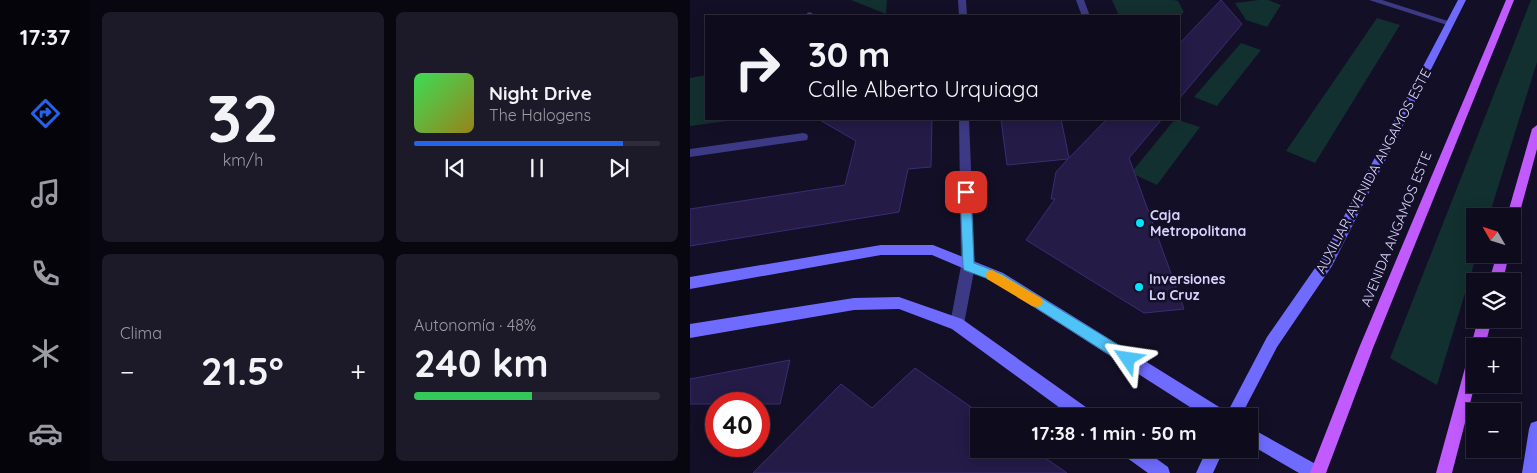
<!DOCTYPE html>
<html lang="es">
<meta charset="utf-8">
<style>
body{margin:0;font-family:Quicksand,sans-serif;background:#1c1929;color:#f1f3f6;height:100vh;display:flex;flex-direction:column;font-size:19px;white-space:nowrap}
*{box-sizing:border-box;margin:0}
p{font-size:16px;color:#9b9ba3}
.icon{flex:none;width:28px;height:28px;fill:none;stroke:currentColor;stroke-width:2;stroke-linecap:round;stroke-linejoin:round}
.map{position:relative;flex:1;overflow:hidden}
.drawer{display:flex;flex-direction:column;gap:12px;padding:12px;background:#08060f;width:600px}
.drawer>*{flex:none}
.top-card{position:absolute;left:15px;top:15px;width:475px;height:105px;border-radius:0px;box-shadow:0 2px 12px #0003,0 0 0 1px #2e2b3b;background:#0e0b1c;color:#f1f3f6;overflow:hidden}
.needle{width:32px;rotate:309deg}
.controls{position:absolute;left:776px;top:208px;display:grid;gap:10px}
.controls a{display:grid;place-items:center;width:55px;height:55px;border-radius:0px;background:#0e0b1c;box-shadow:0 2px 12px #0003,0 0 0 1px #2e2b3b;font-size:25px}
.speed{position:absolute;left:15px;top:392px;display:flex;gap:10px;font-size:25px;font-weight:700;text-align:center}
.speed>*{display:grid;place-content:center;width:65px;height:65px;border-radius:50%;background:#0e0b1c;box-shadow:0 2px 12px #0003,0 0 0 1px #2e2b3b;line-height:1}
.speed .limit{border:8px solid #d22;background:#fff;color:#111}
.pin{position:absolute;display:grid;place-items:center;width:42px;height:42px;color:#fff;margin:-21px;border-radius:10px;box-shadow:0 2px 8px #0006}
.me{position:absolute;width:55px;margin:-28px;rotate:302deg;stroke-linejoin:round;filter:drop-shadow(0 0 4px #0008)}
.turn{display:flex;align-items:center;gap:18px;height:105px;padding:0 20px;font-size:22px}
.turn .icon{width:65px;height:65px;stroke-width:2.5}
.turn b{display:block;font-size:35px;line-height:42px}
.big{font-size:38px;font-weight:700;line-height:1.1}
.drawer .tile{flex:1;display:flex;flex-direction:column;justify-content:center;gap:8px;min-width:0;padding:0 18px;border-radius:8px;background:#1c1929}
.drawer .dial{align-items:center;gap:0}
.dial b{font-size:65px;line-height:1}
.song{display:flex;align-items:center;gap:15px}
.cover{width:60px;height:60px;border-radius:8px;background:linear-gradient(135deg,hsl(130 70% 55%),hsl(50 70% 35%))}
.played{height:5px;border-radius:2px;background:linear-gradient(90deg,#2563eb 85%,#2e2b3b 85%)}
.keys{display:flex;justify-content:space-around;direction:ltr}
.heat{display:flex;justify-content:space-between;align-items:center;font-size:28px;direction:ltr}
.charge{height:8px;border-radius:4px;background:linear-gradient(90deg,#34c759 48%,#2e2b3b 0)}
.drawer .tiles{flex:1;display:grid;gap:12px;grid-template-columns:repeat(2,1fr)}
.trip{position:absolute;left:280px;top:408px;width:288px;height:50px;border-radius:0px;background:#0e0b1c;box-shadow:0 2px 12px #0003,0 0 0 1px #2e2b3b;font-weight:700;line-height:50px;text-align:center}
main{display:flex;flex:1;min-height:0}
.tab-bar{display:flex;flex-direction:column;width:90px;justify-content:space-around;align-items:center;background:#06040b;color:#9b9ba3}
.tab-bar .icon{width:35px;height:35px}
.tab-bar .active{color:#2563eb}
.tab-bar b{font-size:22px;color:#f1f3f6}
.map>svg:first-child{display:block}
</style>
<main>
<nav class="tab-bar">
<b>17:37</b>
<svg class="icon active" aria-label="directions" viewBox="0 0 24 24"><path d="M12 3l9 9-9 9-9-9zM9 14v-3h6M13 9l2 2-2 2"/></svg>
<svg class="icon" aria-label="music" viewBox="0 0 24 24"><path d="M9 18V5l10-2v13"/><circle cx="6" cy="18" r="3"/><circle cx="16" cy="16" r="3"/></svg>
<svg class="icon" aria-label="phone" viewBox="0 0 24 24"><path d="M5 4h4l2 5-3 2q2 4 5 5l2-3 5 2v4C11 20 4 13 5 4z"/></svg>
<svg class="icon" aria-label="climate" viewBox="0 0 24 24"><path d="M12 3v18M4 7l16 10M4 17L20 7"/></svg>
<svg class="icon" aria-label="car" viewBox="0 0 24 24"><path d="M5 17H2v-5l4-1 3-4h7l3 4 3 1v5h-3M9 17h6M6 11h13"/><circle cx="7" cy="17" r="2"/><circle cx="17" cy="17" r="2"/></svg>
</nav>
<section class="drawer">
<div class="tiles">
<div class="tile dial"><b>32</b><p>km/h</p></div>
<div class="tile">
<div class="song"><i class="cover"></i><div><b>Night Drive</b><p>The Halogens</p></div></div>
<div class="played"></div>
<div class="keys"><svg class="icon" aria-label="previous" viewBox="0 0 24 24"><path d="M18 5L8 12l10 7zM5 5v14"/></svg><svg class="icon" aria-label="pause" viewBox="0 0 24 24"><path d="M8 5v14M16 5v14"/></svg><svg class="icon" aria-label="next" viewBox="0 0 24 24"><path d="M6 5l10 7-10 7zM19 5v14"/></svg></div>
</div>
<div class="tile"><p>Clima</p>
<div class="heat"><a>−</a><b class="big">21.5°</b><a>+</a></div>
</div>
<div class="tile"><p>Autonomía · 48%</p><b class="big">240 km</b><div class="charge"></div></div>
</div>
</section>
<div class="map">
<svg width="847" height="473" viewBox="0 0 847 473">
<rect width="100%" height="100%" fill="#130f26"/>
<path fill="#12302f" d="M161 0H197L196 14Z
M422 0H484L488 1 494 12 489 17 429 16Z
M569 0H578L591 5 577 27 556 20 545 3Z
M841 0H847V62L799 216H785V254H787L747 385 700 358Z
M687 18 710 25 625 163 596 151Z
M551 43 571 50 527 106 504 97Z
M16 75V119H53L0 126V78Z
M485 119 510 127 467 185 441 173Z"/>
<path fill="#241b47" stroke="#3b2d73" d="M531 0 552 24 489 99V44Z
M128 119H242L241 167 218 169 209 212 0 246V209L155 185 166 141Z
M311 119H371L379 158 417 119H472L439 158 494 309 454 313 336 240 365 199H361L366 172 378 159 317 165Z
M100 360 90 404H0V379Z
M225 368 294 416H289V449H342L377 473H63L151 384 182 408Z"/>
<g fill="none" stroke-linecap="round" stroke-linejoin="round">
<path fill="#3d3a85" fill-rule="evenodd" d="M386 0H394L400 16H392Z
M120 12 126 16H117V13Z
M113 133 117 134 118 137 117 140 0 157V149Z"/>
<path fill="#3d3a85" fill-rule="evenodd" d="M268 0H276L277 16H269Z
M679 0H692L764 23 757 25Z
M269 119H279L285 266 274 324 272 329 267 331 262 329 260 324 271 266Z"/>
<path fill="#6f6bff" fill-rule="evenodd" d="M768 0H776L642 266 587 347 551 416H514L303 281 242 255H191L0 289V277L191 245H243L313 273 534 410 536 415 577 337 632 258Z
M209 297 272 319 400 410 402 416H381L262 329 209 309 164 310 0 338V324L164 298Z
M847 421V473H832L839 429 841 423Z
M559 427 631 467 633 473H609L559 444Z
M431 449H453L478 467 480 473H458L433 455Z
M517 449H534L523 473H506Z"/>
<path fill="#c25bff" fill-rule="evenodd" d="M816 0H824L683 348 636 473H620L669 348Z
M847 125V149L828 219 822 224V216H817L842 129Z
M807 254H819L813 281H799Z
M788 319H802L795 346H785V384L762 473H746L778 357 780 352 783 351 781 346Z"/>
</g>
<path fill="#4fc3f7" stroke="#337fa1" d="M276 188 281 192 284 263 312 274 443 354 445 359 443 364 438 366 434 364 304 281 274 270 273 266 270 192Z"/>
<path fill="#f59e0b" d="M302 270 351 298 353 302 351 306 346 307 342 306 297 279 296 275 297 271Z"/>
<g fill="#00e5ff" stroke="#130f26" stroke-width="2">
<circle cx="450" cy="223" r="5"/>
<circle cx="449" cy="287" r="5"/>
</g>
<g text-anchor="middle" dominant-baseline="central" stroke-width="5" stroke-linejoin="round" paint-order="stroke">
<g font-size="14" fill="#d9d4ff" stroke="#130f26">
<text transform="translate(683 171) rotate(-62)">AUXILIAR AVENIDA ANGAMOS ESTE</text>
<text transform="translate(706 229) rotate(-68)">AVENIDA ANGAMOS ESTE</text>
</g>
<g font-size="14" font-weight="bold" fill="#d9d4ff" stroke="#130f26" text-anchor="start">
<text x="460" y="215">Caja<tspan x="460" dy="16">Metropolitana</tspan></text>
<text x="459" y="279">Inversiones<tspan x="459" dy="16">La Cruz</tspan></text>
</g>
</g>
</svg>
<div class="controls">
<a><svg class="needle" viewBox="-14 -14 28 28"><path d="M0-13l5 13h-10z" fill="#e53935"/><path d="M0 13l5-13h-10z" fill="#9b9ba3"/></svg></a>
<a><svg class="icon" aria-label="layers" viewBox="0 0 24 24"><path d="M12 4l9 5-9 5-9-5zM3 14l9 5 9-5"/></svg></a>
<a>+</a>
<a>−</a>
</div>
<div class="speed"><div class="limit">40</div></div>
<div class="pin" style="left:276px;top:192px;background:#d93025"><svg class="icon" aria-label="arrive" viewBox="0 0 24 24"><path d="M6 21V4h12l-3 4 3 4H6"/></svg></div>
<svg class="me" style="left:438px;top:359px" viewBox="-20 -20 40 40"><path d="M0-17L14 15 0 8-14 15z" fill="#4fc3f7" stroke="#fff" stroke-width="4"/></svg>
<div class="trip">17:38 · 1 min · 50 m</div>
<div class="top-card">
<div class="turn"><svg class="icon" aria-label="right" viewBox="0 0 24 24"><path d="M7 20v-9h11M14 6l5 5-5 5"/></svg><div><b>30 m</b>Calle Alberto Urquiaga</div></div>
</div>
</div>
</main>
